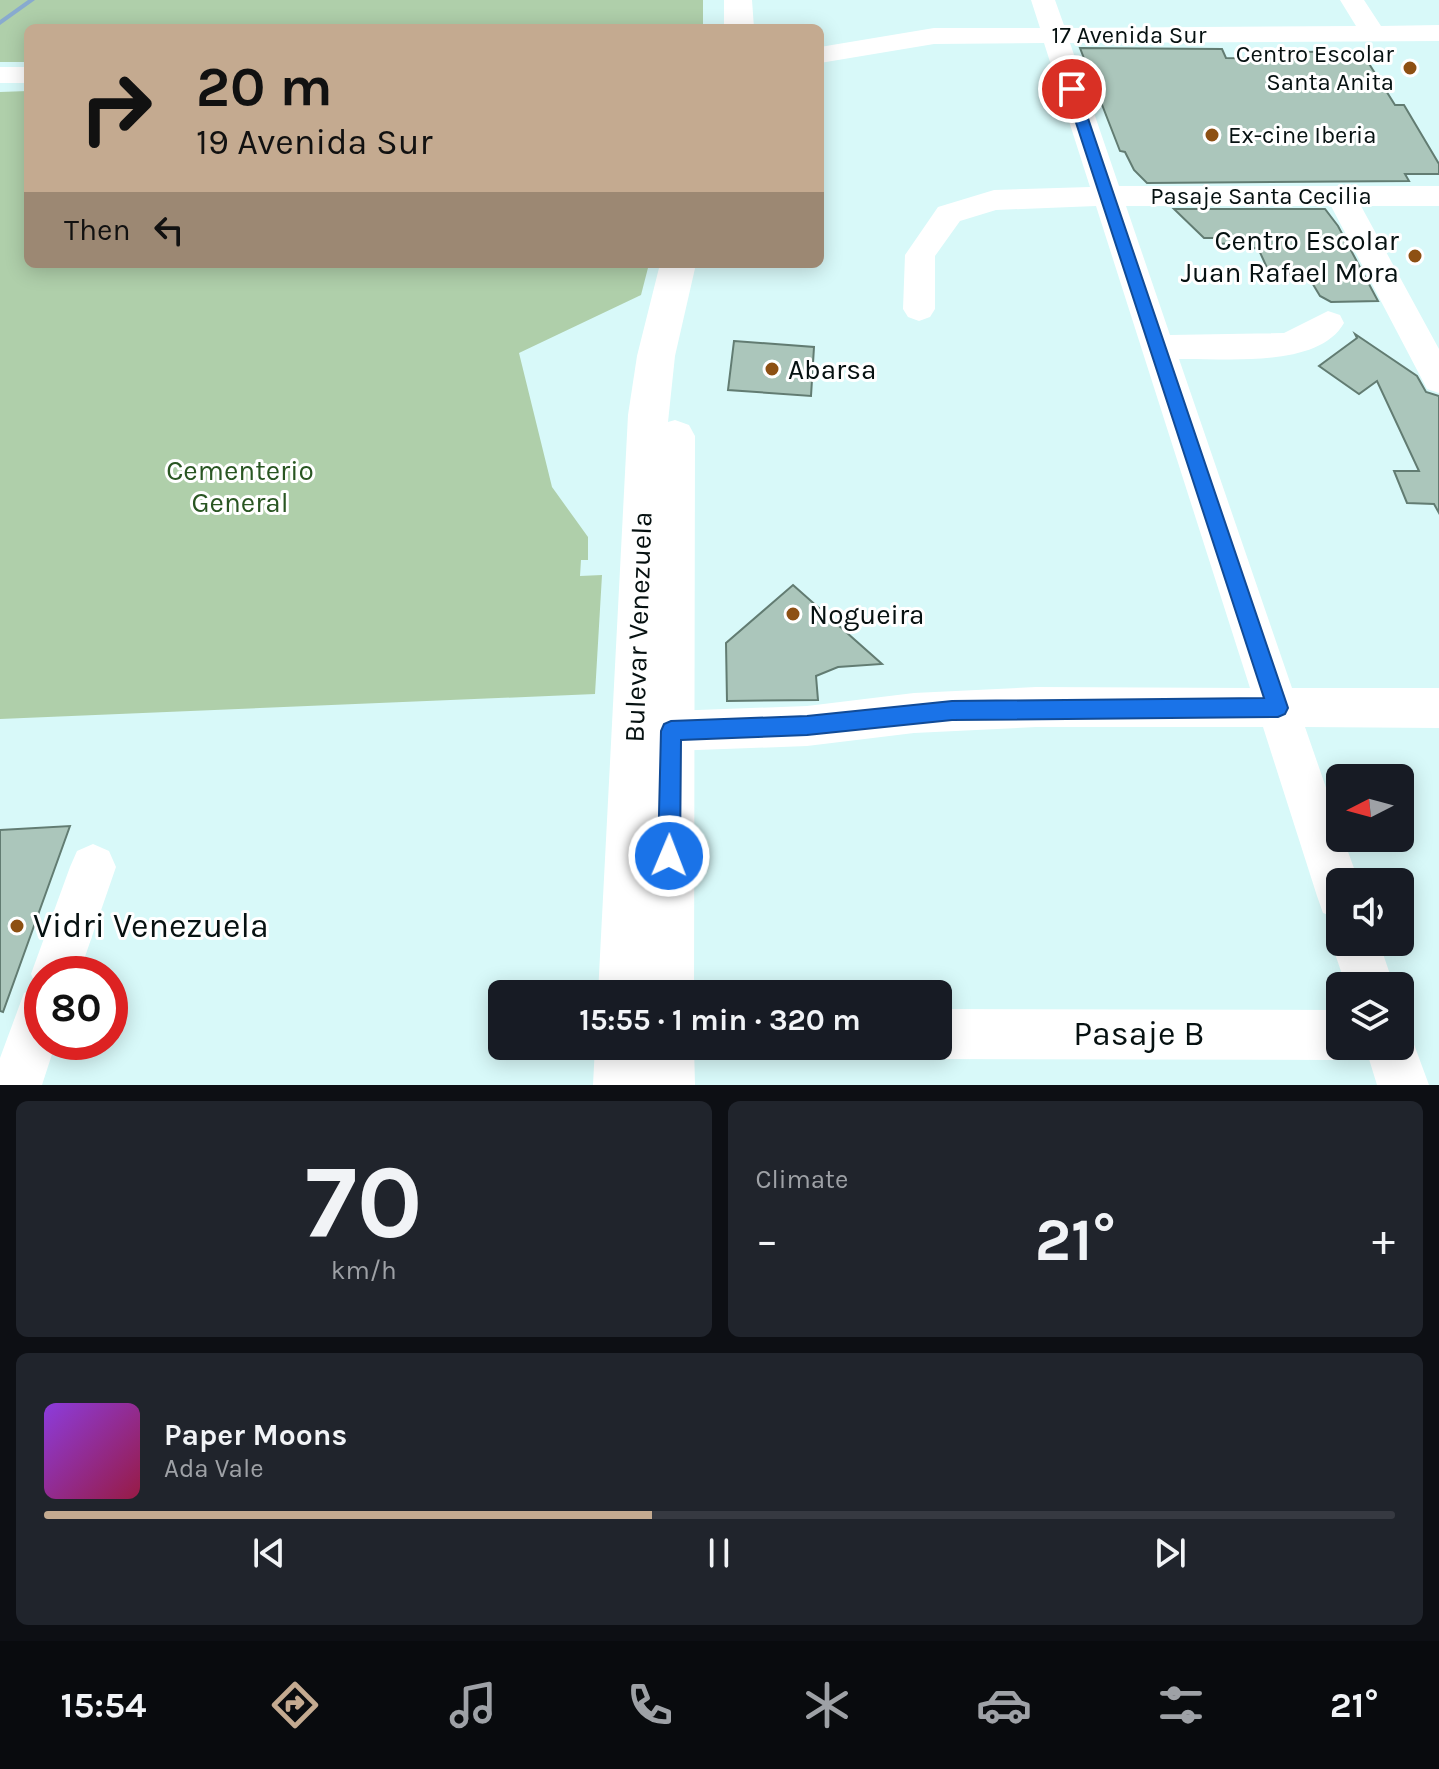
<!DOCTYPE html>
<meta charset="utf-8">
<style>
body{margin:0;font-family:Karla,sans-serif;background:#20242c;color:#f1f3f6;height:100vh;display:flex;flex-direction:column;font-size:30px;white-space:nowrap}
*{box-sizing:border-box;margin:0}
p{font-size:26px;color:#9ea1a6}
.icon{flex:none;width:44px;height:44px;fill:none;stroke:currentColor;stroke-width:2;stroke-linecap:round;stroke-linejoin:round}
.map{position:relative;height:1085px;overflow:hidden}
.panel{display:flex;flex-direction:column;gap:16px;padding:16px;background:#0d0f14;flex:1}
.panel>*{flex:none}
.hud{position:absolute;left:24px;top:24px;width:800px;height:244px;border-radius:12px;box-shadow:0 4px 20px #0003;background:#c4aa90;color:#111;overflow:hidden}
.needle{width:52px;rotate:264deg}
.fabs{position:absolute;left:1326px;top:764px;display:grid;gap:16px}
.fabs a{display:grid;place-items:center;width:88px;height:88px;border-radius:12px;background:#171b24;box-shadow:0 4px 20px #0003;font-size:40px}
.speed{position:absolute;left:24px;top:956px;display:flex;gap:16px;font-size:40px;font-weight:700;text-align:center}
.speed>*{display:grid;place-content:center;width:104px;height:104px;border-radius:50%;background:#171b24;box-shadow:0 4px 20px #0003;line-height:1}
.speed .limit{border:12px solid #d22;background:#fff;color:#111}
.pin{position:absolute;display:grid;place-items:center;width:68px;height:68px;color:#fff;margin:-34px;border:4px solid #fff;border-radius:50%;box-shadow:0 2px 8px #0007}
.me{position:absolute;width:88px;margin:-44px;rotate:1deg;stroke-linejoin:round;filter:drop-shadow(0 0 6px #0008)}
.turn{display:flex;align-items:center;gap:28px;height:168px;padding:0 40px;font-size:36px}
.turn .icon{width:104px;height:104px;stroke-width:2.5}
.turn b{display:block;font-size:56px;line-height:68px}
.then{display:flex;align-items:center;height:76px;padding:0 40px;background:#0003;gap:16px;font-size:30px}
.big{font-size:60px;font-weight:700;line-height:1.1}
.panel .widget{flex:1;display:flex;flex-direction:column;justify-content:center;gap:12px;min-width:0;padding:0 28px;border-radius:12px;background:#20242c}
.panel .dial{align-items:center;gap:0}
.dial b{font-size:104px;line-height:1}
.song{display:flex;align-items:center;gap:24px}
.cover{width:96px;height:96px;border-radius:12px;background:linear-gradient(135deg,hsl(270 70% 55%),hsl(340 70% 35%))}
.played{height:8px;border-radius:4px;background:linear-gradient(90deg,#c4aa90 45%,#363941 45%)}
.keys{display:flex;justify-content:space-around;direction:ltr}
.heat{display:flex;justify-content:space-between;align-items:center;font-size:44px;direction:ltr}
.panel .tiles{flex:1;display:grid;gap:16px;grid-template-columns:1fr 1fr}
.widget:last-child{grid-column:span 2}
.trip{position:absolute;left:488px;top:980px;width:464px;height:80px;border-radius:12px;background:#171b24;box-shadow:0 4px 20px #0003;font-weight:700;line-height:80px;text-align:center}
.tabs{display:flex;height:128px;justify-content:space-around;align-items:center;background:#090b0e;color:#9ea1a6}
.tabs .icon{width:56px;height:56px}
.tabs .current{color:#c4aa90}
.tabs b{font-size:36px;color:#f1f3f6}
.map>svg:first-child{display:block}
</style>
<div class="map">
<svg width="1439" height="1085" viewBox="0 0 1439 1085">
<rect width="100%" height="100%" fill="#d8f9f9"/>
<path fill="#afcfaa" d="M0 0H703V28H28V62H0Z
M28 91V264H649L641 295 519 353 552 487 588 537V560H581L580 576 602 575 595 694 0 719V92Z"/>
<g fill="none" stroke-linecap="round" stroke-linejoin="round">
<path fill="#88aacf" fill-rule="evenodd" d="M28 0H35L0 25V20Z"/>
</g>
<path fill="#abc6bb" stroke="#627c72" stroke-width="2" d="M1080 48 1222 49 1226 58 1306 59 1302 52 1361 51 1395 105H1404L1439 164V174H1405L1409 181 1147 183 1134 170 1125 152 1120 151Z
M1174 209H1325L1338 226 1378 301 1331 302 1320 296 1311 281H1293L1287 269 1268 270 1258 248 1239 249 1237 243 1217 244 1215 238H1204Z
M1355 334 1417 376 1426 392 1439 396V513L1434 504 1407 503 1394 471H1419L1377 381 1359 394 1319 366 1357 338Z
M734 341 814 347 811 396 728 390Z
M793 585 882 664 838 667 816 676 818 700 727 701 726 643Z
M70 826 3 1012 0 1011V830Z"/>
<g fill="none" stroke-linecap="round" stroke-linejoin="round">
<path fill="#fff" fill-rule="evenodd" d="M1031 0H1055L1065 28 1356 26 1340 0H1364L1381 26 1439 25V41L1070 43 1119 186H1439V206H1361L1439 349V393L1427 389 1331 206H1126L1170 335 1284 333 1328 311 1340 315 1344 323C1318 369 1225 358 1179 359L1292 688H1439V728L1305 727 1340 828V838H1343L1359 882H1340V919L1323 913 1317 896 1263 727H1036L914 733 807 746 671 751 656 745 650 731 656 717 671 711 807 706 914 693 1036 687 1250 688 1096 206 996 210 960 221 935 256V309L930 317 919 321 908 317 903 309 905 255 938 207 994 190 1090 187 1044 43 934 44 820 63V47L934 28H1040Z
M0 67H28V83H0Z
M93 844 109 851 116 867 79 974H42V1042H56L42 1085H0V1058L24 993 37 988 31 974 70 867 77 851Z
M1340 924V942H1379L1394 986H1346L1331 942Z
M938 1009 1340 1010V1046H1361L1358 1053 1340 1060 938 1059 920 1052 918 1046H938Z
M1400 1025 1408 1028 1429 1085H1377L1365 1046H1400Z"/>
<path fill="#fff" fill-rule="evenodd" d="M724 0H752L754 28H724Z
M660 264H696L675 356 668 422 675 420 689 425 695 436 694 994H598L628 415 637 356Z
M595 1046H694L695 1085H593Z"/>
</g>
<path fill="#1a73e8" stroke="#114b97" stroke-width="2" d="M1072 85 1078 89 1288 708 1285 714 1278 717 952 720 807 735 681 740 680 856 676 864 669 867 661 864 658 856 661 731 664 724 671 721 807 716 952 701 1264 698 1065 89Z"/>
<g fill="#8d5013" stroke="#fff" stroke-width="3">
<circle cx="1410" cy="68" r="8"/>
<circle cx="1212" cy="135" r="8"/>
<circle cx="1415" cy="256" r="8"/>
<circle cx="772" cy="369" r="8"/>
<circle cx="793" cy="614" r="8"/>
<circle cx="17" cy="926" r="8"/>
</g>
<g text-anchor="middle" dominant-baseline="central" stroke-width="6" stroke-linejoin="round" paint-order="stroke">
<g font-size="24" fill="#061111" stroke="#fff">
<text x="1129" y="35">17 Avenida Sur</text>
<text x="1261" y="196">Pasaje Santa Cecilia</text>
</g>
<g font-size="24" fill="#061111" stroke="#fff" text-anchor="end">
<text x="1394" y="54">Centro Escolar<tspan x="1394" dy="28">Santa Anita</tspan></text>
<text x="1228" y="135" text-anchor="start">Ex-cine Iberia</text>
</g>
<g font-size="28" fill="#061111" stroke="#fff" text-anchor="start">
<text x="1399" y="240" text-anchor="end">Centro Escolar<tspan x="1399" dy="32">Juan Rafael Mora</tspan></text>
<text x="788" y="369">Abarsa</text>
<text x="809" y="614">Nogueira</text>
</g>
<g font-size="28" fill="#295622" stroke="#fff">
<text x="240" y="470">Cementerio<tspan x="240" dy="32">General</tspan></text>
</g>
<g font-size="28" fill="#061111" stroke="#fff">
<text transform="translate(638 627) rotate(-88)">Bulevar Venezuela</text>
</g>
<g font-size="34" fill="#061111" stroke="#fff" text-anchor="start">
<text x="33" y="926">Vidri Venezuela</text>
</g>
<g font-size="34" fill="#061111" stroke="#fff">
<text x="1139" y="1034">Pasaje B</text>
</g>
</g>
</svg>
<div class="fabs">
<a><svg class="needle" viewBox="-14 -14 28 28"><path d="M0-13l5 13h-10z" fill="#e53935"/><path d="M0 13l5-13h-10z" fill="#9ea1a6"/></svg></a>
<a><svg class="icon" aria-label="sound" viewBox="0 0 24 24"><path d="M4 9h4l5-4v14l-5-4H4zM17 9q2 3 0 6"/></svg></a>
<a><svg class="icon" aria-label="layers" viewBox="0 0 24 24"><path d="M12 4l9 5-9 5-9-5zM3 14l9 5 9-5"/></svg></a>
</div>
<div class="speed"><div class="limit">80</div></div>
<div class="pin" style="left:1072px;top:89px;background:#d93025"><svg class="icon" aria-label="arrive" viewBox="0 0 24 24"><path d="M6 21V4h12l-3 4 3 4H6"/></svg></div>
<svg class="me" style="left:669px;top:856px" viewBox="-20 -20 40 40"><circle r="17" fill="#1a73e8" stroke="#fff" stroke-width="3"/><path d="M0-11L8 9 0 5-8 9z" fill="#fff"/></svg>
<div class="trip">15:55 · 1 min · 320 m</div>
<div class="hud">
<div class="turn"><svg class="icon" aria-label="right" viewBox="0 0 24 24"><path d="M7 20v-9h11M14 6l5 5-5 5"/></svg><div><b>20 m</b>19 Avenida Sur</div></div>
<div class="then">Then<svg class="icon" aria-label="left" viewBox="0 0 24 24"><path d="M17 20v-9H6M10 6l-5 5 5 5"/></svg></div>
</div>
</div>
<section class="panel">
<div class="tiles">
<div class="widget dial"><b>70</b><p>km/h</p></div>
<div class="widget"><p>Climate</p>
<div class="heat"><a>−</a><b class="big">21°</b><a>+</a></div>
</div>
<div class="widget">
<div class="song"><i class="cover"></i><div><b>Paper Moons</b><p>Ada Vale</p></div></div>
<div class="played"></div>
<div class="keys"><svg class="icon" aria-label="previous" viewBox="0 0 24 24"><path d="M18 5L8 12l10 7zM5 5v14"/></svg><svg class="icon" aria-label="pause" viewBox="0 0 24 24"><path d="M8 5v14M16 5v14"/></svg><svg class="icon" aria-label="next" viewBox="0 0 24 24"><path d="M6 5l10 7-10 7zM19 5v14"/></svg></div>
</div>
</div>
</section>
<nav class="tabs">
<b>15:54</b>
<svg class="icon current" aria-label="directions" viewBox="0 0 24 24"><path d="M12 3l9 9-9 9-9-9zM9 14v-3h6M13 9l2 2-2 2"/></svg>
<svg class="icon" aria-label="music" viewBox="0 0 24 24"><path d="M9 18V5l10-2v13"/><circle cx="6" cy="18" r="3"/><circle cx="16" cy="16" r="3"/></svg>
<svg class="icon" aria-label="phone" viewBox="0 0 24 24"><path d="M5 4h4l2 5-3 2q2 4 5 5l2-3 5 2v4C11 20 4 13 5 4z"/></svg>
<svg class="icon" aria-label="climate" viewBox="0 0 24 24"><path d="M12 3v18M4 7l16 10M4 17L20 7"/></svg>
<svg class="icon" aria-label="car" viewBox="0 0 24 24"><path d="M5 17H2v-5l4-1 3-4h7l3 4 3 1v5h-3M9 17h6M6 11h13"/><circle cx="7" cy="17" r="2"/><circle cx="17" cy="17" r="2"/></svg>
<svg class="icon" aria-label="filters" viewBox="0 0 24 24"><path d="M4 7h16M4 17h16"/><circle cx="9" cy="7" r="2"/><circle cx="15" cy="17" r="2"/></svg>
<b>21°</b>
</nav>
